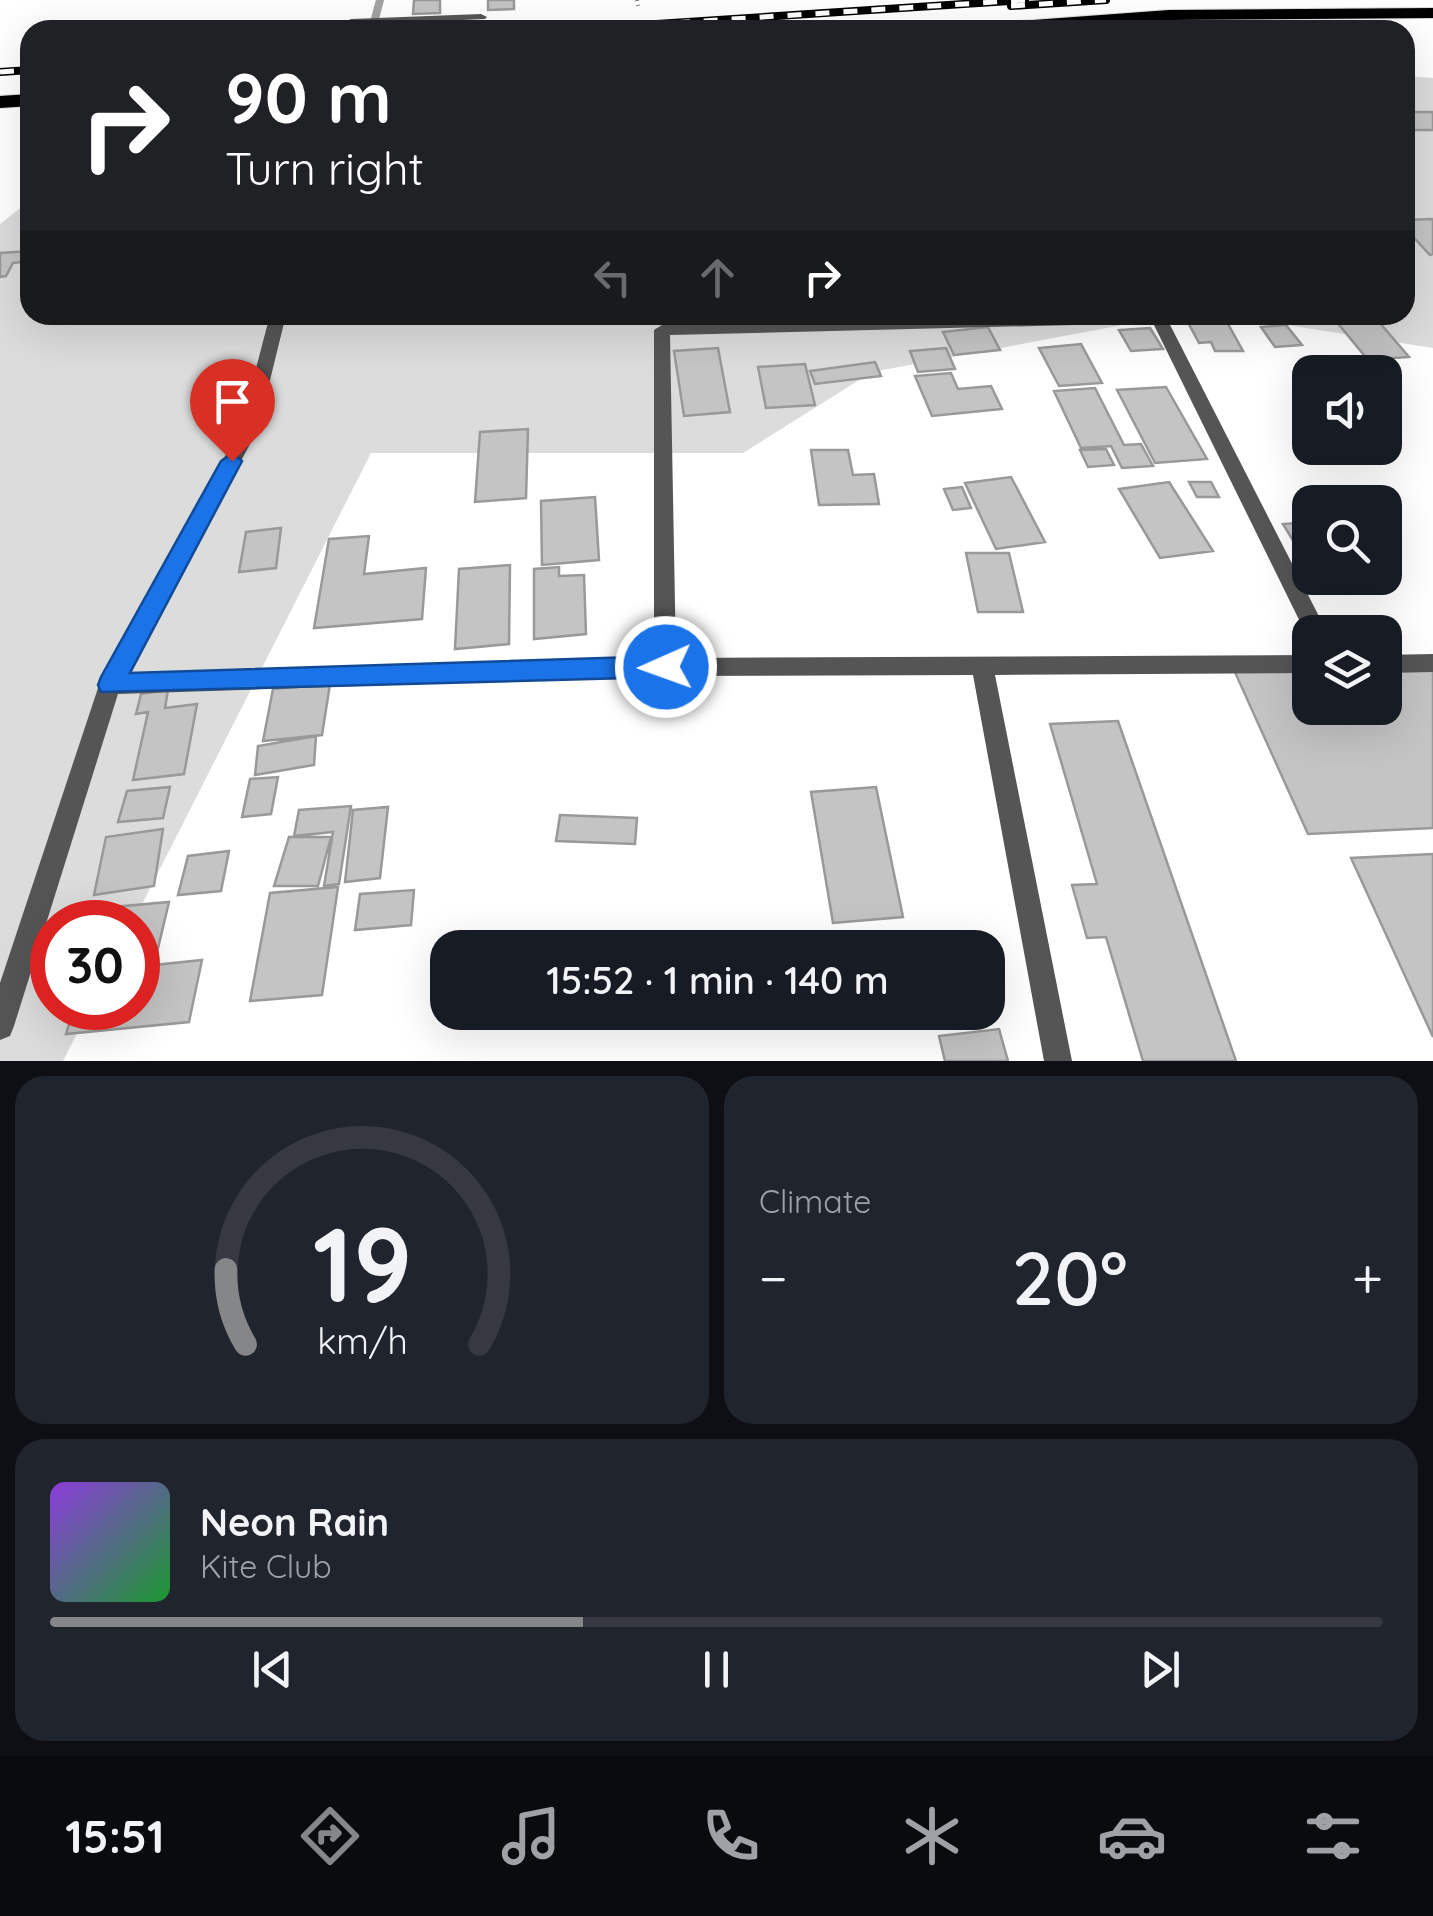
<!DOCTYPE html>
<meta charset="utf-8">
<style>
body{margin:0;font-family:Quicksand,sans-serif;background:#20242c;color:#f1f3f6;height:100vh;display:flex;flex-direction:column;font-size:38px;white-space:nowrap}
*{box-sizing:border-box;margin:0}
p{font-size:32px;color:#9ea1a6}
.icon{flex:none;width:55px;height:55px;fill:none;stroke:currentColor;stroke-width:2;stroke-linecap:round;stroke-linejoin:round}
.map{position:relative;height:1061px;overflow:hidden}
.sheet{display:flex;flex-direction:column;gap:15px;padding:15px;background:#0d0f14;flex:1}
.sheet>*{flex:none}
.guide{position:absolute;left:20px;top:20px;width:1395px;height:305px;border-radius:30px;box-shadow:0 10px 40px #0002;background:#202124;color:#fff;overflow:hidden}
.fabs{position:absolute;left:1292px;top:355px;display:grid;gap:20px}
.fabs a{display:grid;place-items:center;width:110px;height:110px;border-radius:20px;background:#171b24;box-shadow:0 10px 40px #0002;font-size:50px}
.speed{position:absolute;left:30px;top:900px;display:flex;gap:20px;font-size:50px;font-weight:700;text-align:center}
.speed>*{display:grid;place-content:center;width:130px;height:130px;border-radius:50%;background:#171b24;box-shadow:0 10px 40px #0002;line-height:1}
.speed .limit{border:15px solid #d22;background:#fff;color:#111}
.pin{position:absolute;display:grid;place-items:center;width:85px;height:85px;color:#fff;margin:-102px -42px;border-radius:50% 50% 50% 0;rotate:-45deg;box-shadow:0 0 10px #0007}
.pin .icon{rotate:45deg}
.me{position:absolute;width:110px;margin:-55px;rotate:268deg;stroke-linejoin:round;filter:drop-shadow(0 0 8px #0008)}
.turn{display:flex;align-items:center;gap:35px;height:210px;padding:0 40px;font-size:45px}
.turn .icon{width:130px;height:130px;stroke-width:2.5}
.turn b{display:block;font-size:70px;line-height:85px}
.lanes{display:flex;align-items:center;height:95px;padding:0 40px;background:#0003;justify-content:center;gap:50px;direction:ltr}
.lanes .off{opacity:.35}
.big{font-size:75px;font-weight:600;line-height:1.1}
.sheet .tile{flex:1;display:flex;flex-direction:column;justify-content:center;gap:15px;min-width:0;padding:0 35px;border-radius:30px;background:#20242c}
.sheet .dial{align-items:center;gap:0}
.dial svg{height:260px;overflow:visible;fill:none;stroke:#363941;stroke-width:7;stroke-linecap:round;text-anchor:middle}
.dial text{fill:#f1f3f6;stroke:none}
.song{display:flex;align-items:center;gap:30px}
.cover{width:120px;height:120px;border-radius:15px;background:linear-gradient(135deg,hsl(270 70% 55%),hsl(130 70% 35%))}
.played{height:10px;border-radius:5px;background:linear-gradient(90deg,#858687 40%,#363941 40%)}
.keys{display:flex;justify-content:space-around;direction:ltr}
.heat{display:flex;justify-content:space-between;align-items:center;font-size:55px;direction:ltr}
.sheet .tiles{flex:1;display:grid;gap:15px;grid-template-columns:1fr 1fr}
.tile:last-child{grid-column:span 2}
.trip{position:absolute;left:430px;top:930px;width:575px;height:100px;border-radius:30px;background:#171b24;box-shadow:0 10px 40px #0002;font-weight:600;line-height:100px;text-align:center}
.menu{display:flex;height:160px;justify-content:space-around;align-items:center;background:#090b0e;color:#9ea1a6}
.menu .icon{width:70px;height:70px}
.menu .current{color:#858687}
.menu b{font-size:45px;color:#f1f3f6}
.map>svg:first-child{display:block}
</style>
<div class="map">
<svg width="1433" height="1061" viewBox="0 0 1433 1061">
<rect width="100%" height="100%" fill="#fff"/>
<path fill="#dcdcdc" d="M1405 76 1433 78V348L1224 315H1405Z
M23 206H30V315H1176L872 372 743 453H371L133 922H52V1008H90L63 1061H0V224Z"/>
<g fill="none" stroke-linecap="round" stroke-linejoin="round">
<path stroke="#a3a3a3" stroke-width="8" d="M372 30 380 0"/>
</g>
<path fill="#c4c4c4" stroke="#999" stroke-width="2.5" d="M414 0H440V13L413 14Z
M488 0H514V9L488 10Z
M1405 112H1433V130H1405Z
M1433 219V254L1430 255 1405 228V220Z
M30 251V261L13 263 6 276 0 277V253Z
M1184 315H1223L1243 351H1215L1211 342 1199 343Z
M1331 315H1373L1409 357 1368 360Z
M1286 325 1302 345 1275 347 1261 327Z
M988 327 1000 350 954 355 943 332Z
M1150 328 1163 349 1131 351 1119 330Z
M1081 344 1102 383 1059 386 1039 348Z
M718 348 730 412 684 416 674 351Z
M946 348 955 369 918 372 910 351Z
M875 362 881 376 815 384 810 371Z
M805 364 815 405 766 408 758 367Z
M951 373 958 389 991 386 1002 409 932 416 915 376Z
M1166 387 1207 459 1155 463 1117 390Z
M1095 388 1124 445 1141 444 1153 466 1122 468 1111 446 1081 448 1054 391Z
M528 429 526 498 475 502 480 432Z
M1106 449 1114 465 1088 467 1080 450Z
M811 450H848L853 475 874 474 879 504 819 505Z
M1011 477 1045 542 996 549 965 483Z
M1169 482 1213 551 1160 558 1119 489Z
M1189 482H1211L1219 497H1197Z
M962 487 971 508 953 510 944 489Z
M595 497 599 560 542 565 541 501Z
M1310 522V568L1283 524Z
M281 528 276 568 239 572 246 532Z
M369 536 364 574 426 568 422 619 314 628 329 539Z
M966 553H1009L1023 612H978Z
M1385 559 1397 577 1320 584 1316 578H1385Z
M510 565 509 644 455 649 459 569Z
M559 567V576L584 575 586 634 534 639V569Z
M1433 661V828L1308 834 1234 670 1310 667V708H1385V663Z
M330 684 322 735 263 741 273 689Z
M168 690 165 708 197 704 184 774 133 780 148 712 136 714 141 694Z
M1118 721 1236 1061H1143L1106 937 1087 938 1072 885 1097 884 1050 724Z
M316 736 314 765 255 775 258 746Z
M278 777 271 814 242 817 250 779Z
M170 787 163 818 118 822 127 791Z
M876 787 903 917 833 923 811 792Z
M351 806 339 884 324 886 333 832 294 836 299 810Z
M388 807 380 878 345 882 353 810Z
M560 815 637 818 635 844 556 841Z
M163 829 154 886 94 895 106 837Z
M289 837H331L318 886H274Z
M229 851 221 891 178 895 188 856Z
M1433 854V1037L1351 858Z
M338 887 322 995 250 1001 270 893Z
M414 890 411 925 355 930 360 894Z
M169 902 154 965 202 960 189 1022 66 1034 74 1008H138V922H98L102 908Z
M999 1029 1008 1061H945L939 1036Z"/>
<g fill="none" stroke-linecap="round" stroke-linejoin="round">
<g stroke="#dbdbdb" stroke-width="2">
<path id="highway" d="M1433 8V18L1169 20 1037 30H958L967 25 1169 10Z
M30 94V106L0 108V96Z"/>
</g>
<path stroke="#777" stroke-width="4" stroke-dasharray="1 4" stroke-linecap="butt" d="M637 0 638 6"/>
<path fill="#555" fill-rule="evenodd" d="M481 14 487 17 485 19 351 25 345 22 351 19Z
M270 315H286L258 429 127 675 654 658V330L662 325 1165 315 1327 632H1310L1308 638 1153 323 670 335 676 658 1310 655V673L995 675 1072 1061H1044L973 675 665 676 118 694 14 1026 10 1036 0 1040V983L99 685 240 429Z
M1433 654V672L1385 673V655Z"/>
<use href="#highway" fill="#000" fill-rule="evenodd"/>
<g stroke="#000" stroke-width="8">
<path id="rail" d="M1011 6 1106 0
M564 30 1025 0
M0 72 30 70"/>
</g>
<use href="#rail" stroke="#fff" stroke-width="5" stroke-dasharray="14" stroke-linecap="butt"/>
</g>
<path fill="#1a73e8" stroke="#114b97" stroke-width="2.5" d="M232 453 242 461 130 673 666 656 678 667 666 677 101 692 98 685 101 677 221 461Z"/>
</svg>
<div class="fabs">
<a><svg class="icon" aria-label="sound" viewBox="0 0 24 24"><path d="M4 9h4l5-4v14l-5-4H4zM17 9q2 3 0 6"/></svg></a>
<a><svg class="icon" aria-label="search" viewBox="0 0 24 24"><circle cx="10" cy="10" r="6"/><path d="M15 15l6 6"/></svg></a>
<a><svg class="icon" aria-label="layers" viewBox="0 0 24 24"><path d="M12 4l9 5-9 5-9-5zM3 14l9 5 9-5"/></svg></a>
</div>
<div class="speed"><div class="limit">30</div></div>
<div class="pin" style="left:232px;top:461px;background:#d93025"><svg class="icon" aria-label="arrive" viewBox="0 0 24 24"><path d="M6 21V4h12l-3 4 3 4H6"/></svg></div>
<svg class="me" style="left:666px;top:667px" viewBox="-20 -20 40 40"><circle r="17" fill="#1a73e8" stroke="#fff" stroke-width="3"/><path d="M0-11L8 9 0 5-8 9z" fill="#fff"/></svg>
<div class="trip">15:52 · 1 min · 140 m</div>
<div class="guide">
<div class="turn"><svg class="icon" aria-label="right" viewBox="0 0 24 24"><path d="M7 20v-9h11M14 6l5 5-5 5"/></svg><div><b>90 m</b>Turn right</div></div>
<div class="lanes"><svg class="icon off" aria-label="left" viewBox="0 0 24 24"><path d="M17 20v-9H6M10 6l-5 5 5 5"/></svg><svg class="icon off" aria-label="ahead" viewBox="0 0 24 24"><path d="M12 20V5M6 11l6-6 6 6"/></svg><svg class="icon" aria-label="right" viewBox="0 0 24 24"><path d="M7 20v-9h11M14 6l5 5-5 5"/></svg></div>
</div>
</div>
<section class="sheet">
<div class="tiles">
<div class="tile dial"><svg viewBox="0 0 100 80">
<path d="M14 69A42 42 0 1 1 86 69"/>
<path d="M14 69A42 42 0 0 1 8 46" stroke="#858687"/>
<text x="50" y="56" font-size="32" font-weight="700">19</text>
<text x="50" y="72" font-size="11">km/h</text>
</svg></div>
<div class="tile"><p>Climate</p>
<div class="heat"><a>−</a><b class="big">20°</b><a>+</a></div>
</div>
<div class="tile">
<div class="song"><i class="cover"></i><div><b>Neon Rain</b><p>Kite Club</p></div></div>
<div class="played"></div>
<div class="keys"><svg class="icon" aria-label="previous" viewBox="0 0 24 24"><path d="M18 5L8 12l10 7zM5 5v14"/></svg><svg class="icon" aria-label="pause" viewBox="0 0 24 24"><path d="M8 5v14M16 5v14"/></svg><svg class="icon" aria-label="next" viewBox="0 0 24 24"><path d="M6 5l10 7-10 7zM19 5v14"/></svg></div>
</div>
</div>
</section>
<nav class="menu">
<b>15:51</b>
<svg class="icon current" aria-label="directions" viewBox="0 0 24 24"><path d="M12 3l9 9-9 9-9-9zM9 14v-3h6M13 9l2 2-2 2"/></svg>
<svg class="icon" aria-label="music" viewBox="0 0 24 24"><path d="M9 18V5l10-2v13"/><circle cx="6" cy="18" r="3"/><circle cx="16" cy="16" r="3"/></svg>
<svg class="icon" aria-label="phone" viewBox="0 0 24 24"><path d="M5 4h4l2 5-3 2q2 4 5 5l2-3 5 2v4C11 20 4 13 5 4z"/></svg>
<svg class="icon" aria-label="climate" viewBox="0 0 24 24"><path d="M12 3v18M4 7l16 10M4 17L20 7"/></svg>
<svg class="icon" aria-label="car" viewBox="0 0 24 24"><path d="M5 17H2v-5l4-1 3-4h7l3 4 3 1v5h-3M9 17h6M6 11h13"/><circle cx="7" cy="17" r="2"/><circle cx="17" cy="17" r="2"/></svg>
<svg class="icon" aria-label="filters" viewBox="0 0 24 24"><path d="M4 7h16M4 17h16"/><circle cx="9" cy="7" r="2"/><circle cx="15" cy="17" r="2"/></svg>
</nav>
